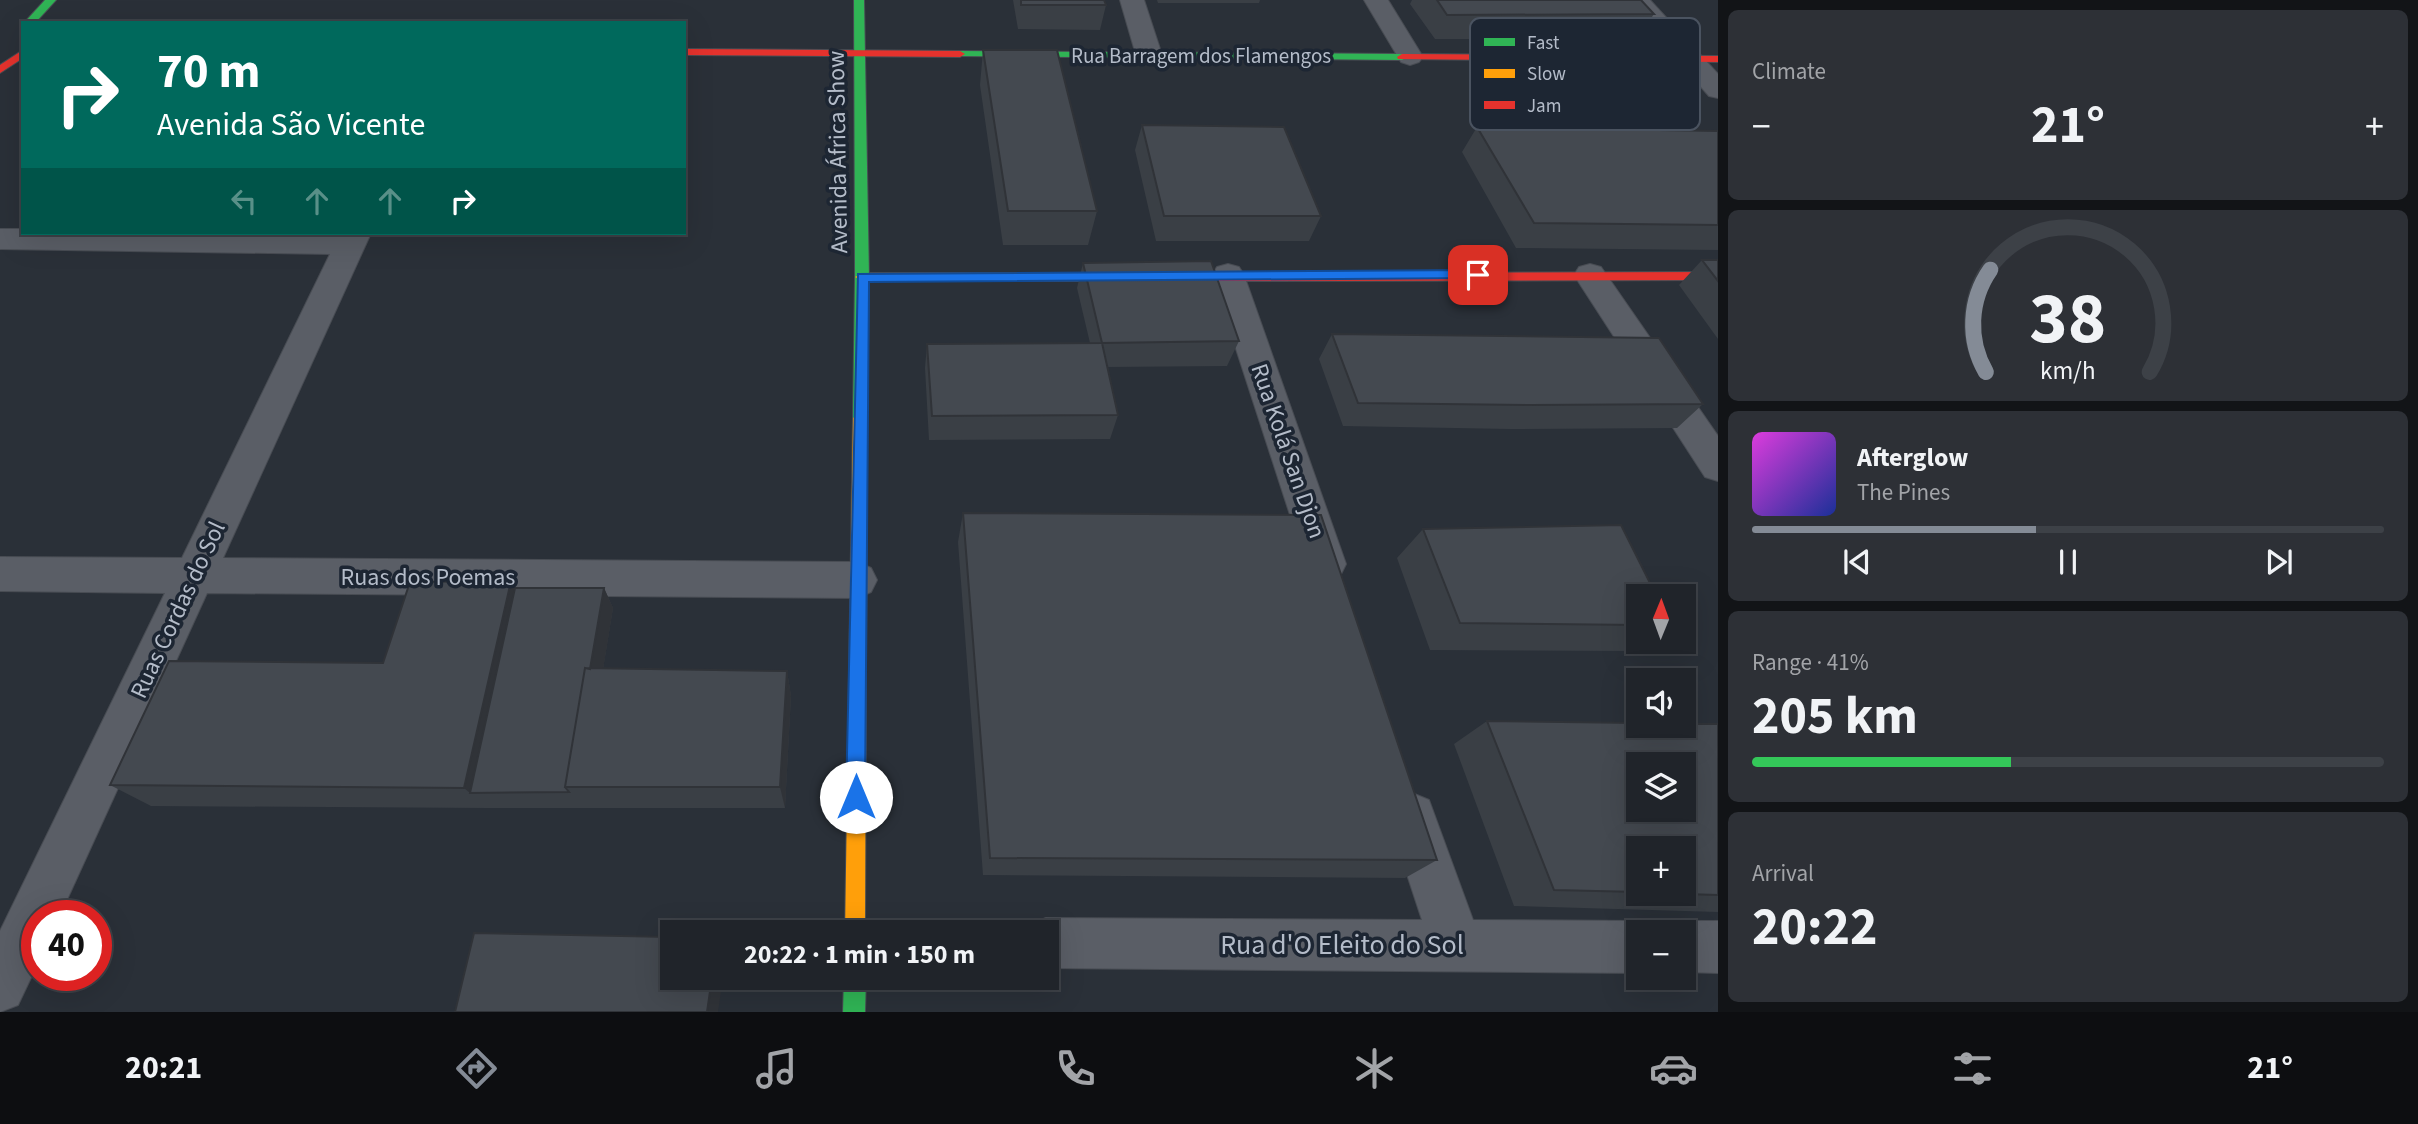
<!DOCTYPE html>
<meta charset="utf-8">
<style>
body{margin:0;font-family:"Source Sans 3",sans-serif;background:#2d3036;color:#f1f3f6;height:100vh;display:flex;flex-direction:column;font-size:26px;white-space:nowrap}
*{box-sizing:border-box;margin:0}
p{font-size:23px;color:#a2a4a8}
.icon{flex:none;width:38px;height:38px;fill:none;stroke:currentColor;stroke-width:2;stroke-linecap:round;stroke-linejoin:round}
.map{position:relative;flex:1;overflow:hidden}
.details{display:flex;flex-direction:column;gap:10px;padding:10px;background:#121417;width:700px}
.details>*{flex:none}
.banner{position:absolute;left:21px;top:21px;width:665px;height:214px;border-radius:0px;box-shadow:0 7px 28px #0002,0 0 0 2px #3d4147;background:#00695c;color:#fff;overflow:hidden}
.needle{width:46px;rotate:1deg}
.controls{position:absolute;left:1626px;top:584px;display:grid;gap:14px}
.controls a{display:grid;place-items:center;width:70px;height:70px;border-radius:0px;background:#20242a;box-shadow:0 7px 28px #0002,0 0 0 2px #3d4147;font-size:35px}
.speed{position:absolute;left:21px;top:900px;display:flex;gap:14px;font-size:35px;font-weight:700;text-align:center}
.speed>*{display:grid;place-content:center;width:91px;height:91px;border-radius:50%;background:#20242a;box-shadow:0 7px 28px #0002,0 0 0 2px #3d4147;line-height:1}
.speed .limit{border:10px solid #d22;background:#fff;color:#111}
.pin{position:absolute;display:grid;place-items:center;width:60px;height:60px;color:#fff;margin:-30px;border-radius:14px;box-shadow:0 4px 10px #0006}
.me{position:absolute;width:77px;margin:-38px;rotate:0deg;stroke-linejoin:round;filter:drop-shadow(0 0 5px #0008)}
.turn{display:flex;align-items:center;gap:24px;height:147px;padding:0 21px;font-size:32px}
.turn .icon{width:91px;height:91px;stroke-width:2.5}
.turn b{display:block;font-size:49px;line-height:60px}
.lanes{display:flex;align-items:center;height:66px;padding:0 21px;background:#0003;justify-content:center;gap:35px;direction:ltr}
.lanes .off{opacity:.35}
.big{font-size:52px;font-weight:700;line-height:1.1}
.details .card{flex:1;display:flex;flex-direction:column;justify-content:center;gap:10px;min-width:0;padding:0 24px;border-radius:10px;background:#2d3036}
.details .dial{align-items:center;gap:0}
.dial svg{height:182px;overflow:visible;fill:none;stroke:#3d4147;stroke-width:7;stroke-linecap:round;text-anchor:middle}
.dial text{fill:#f1f3f6;stroke:none}
.song{display:flex;align-items:center;gap:21px}
.cover{width:84px;height:84px;border-radius:10px;background:linear-gradient(135deg,hsl(300 70% 55%),hsl(230 70% 35%))}
.played{height:7px;border-radius:4px;background:linear-gradient(90deg,#848b96 45%,#3d4147 45%)}
.keys{display:flex;justify-content:space-around;direction:ltr}
.heat{display:flex;justify-content:space-between;align-items:center;font-size:38px;direction:ltr}
.charge{height:10px;border-radius:5px;background:linear-gradient(90deg,#34c759 41%,#3d4147 0)}
.trip{position:absolute;left:660px;top:920px;width:399px;height:70px;border-radius:0px;background:#20242a;box-shadow:0 7px 28px #0002,0 0 0 2px #3d4147;font-weight:700;line-height:70px;text-align:center}
.menu{display:flex;height:112px;justify-content:space-around;align-items:center;background:#0d0e11;color:#a2a4a8}
.menu .icon{width:49px;height:49px}
.menu .on{color:#848b96}
.menu b{font-size:32px;color:#f1f3f6}
main{display:flex;flex:1;min-height:0}
.map>svg:first-child{display:block}
</style>
<main>
<div class="map">
<svg width="1718" height="1012" viewBox="0 0 1718 1012">
<rect width="100%" height="100%" fill="#2a3038"/>
<g fill="none" stroke-linecap="round" stroke-linejoin="round">
<g stroke="#484c53" stroke-width="2">
<path id="street" d="M1120 0H1144L1162 55 1158 60 1149 63 1140 60 1136 55Z
M1364 0H1388L1423 57 1419 62 1410 65 1401 62Z
M1625 0H1650L1718 74V98L1709 96Z
M0 229H23V233H371L223 558 857 562 871 568 877 580 871 592 857 598 207 593 60 915H37V965L18 1005 0 1012V931L165 593 0 591V557L182 558 330 254 0 249Z
M1228 264 1239 267 1244 275 1346 564 1340 576 1326 581 1312 576 1306 564 1212 275 1217 267Z
M1590 264 1601 267 1718 436V481L1705 477 1574 275 1579 267Z
M1412 793 1429 800 1473 920 1638 921 1656 929 1658 933H1638V973L1046 968V933H1025L1028 925 1046 918 1422 920 1388 817 1395 800Z
M1684 921H1718V973L1684 972V933H1664L1666 929Z"/>
</g>
<g stroke="#484c53" stroke-width="2">
<path id="fast" d="M45 0H56L35 23H24Z
M854 0H864L869 277 867 418 860 424 853 418 855 277Z
M960 51 1402 54 1407 57 1402 60 956 56V52Z
M844 978H866L865 1012H843Z"/>
</g>
<g stroke="#484c53" stroke-width="2">
<path id="slow" d="M862 273H1214L1221 277 1214 281H862L855 277Z
M860 412 867 418 865 933H845L853 418Z"/>
</g>
<g stroke="#484c53" stroke-width="2">
<path id="jam" d="M684 49 960 51 965 54 960 57 684 55Z
M23 50V58L0 73V65Z
M1402 54 1718 56V62L1398 59 1397 57Z
M1718 272V280L1214 281 1207 277 1214 273Z"/>
</g>
<use href="#street" fill="#5a5e66" fill-rule="evenodd"/>
<use href="#fast" fill="#30b455" fill-rule="evenodd"/>
<use href="#slow" fill="#ff9f0a" fill-rule="evenodd"/>
<use href="#jam" fill="#e5322d" fill-rule="evenodd"/>
</g>
<path fill="#3a3f45" fill-rule="evenodd" d="M1013 0H1104L1106 5 1100 30 1018 29Z
M1157 0H1260L1259 3H1158Z
M1412 0H1641L1654 14 1637 39H1435L1410 4Z
M983 50 1097 211 1088 245H1003L980 85Z
M1142 125 1321 216 1309 241H1156L1135 150Z
M1477 127 1718 131V250L1516 248 1462 152Z
M1702 260H1718V339L1679 285Z
M1083 263 1239 341 1227 366 1108 367 1118 415 1110 439 929 440 925 368 927 344 1090 343 1077 288Z
M1332 334 1703 404 1677 428 1510 429 1343 426 1319 359Z
M963 513 1437 860 1405 878 983 875 958 542Z
M1423 529 1638 597V642H1646L1632 651 1430 650 1397 558Z
M516 588H604L613 608 603 669 787 671 791 696 785 808H485L151 806 110 785 383 663Z
M1487 721 1718 724V912L1514 906 1454 744ZM1638 849H1684V894H1638Z"/>
<path fill="#303338" d="M511 581 528 609 470 793 464 788Z
M604 588 613 608 584 787H570Z
M787 671 791 696 785 808 780 787Z
M712 978H723L718 1012H707Z"/>
<path fill="#444950" stroke="#303338" stroke-width="2" fill-rule="evenodd" d="M1021 0H1104L1106 5H1021Z
M1437 0H1641L1654 14 1447 15Z
M983 50H1057L1097 211H1008Z
M1142 125 1284 127 1321 216H1164Z
M1477 127 1718 131V225L1534 223Z
M1702 260H1718V281Z
M1211 261 1239 341 1102 343 1118 415 932 416 927 344 1102 343 1083 263Z
M1332 334 1659 338 1703 404 1531 405 1358 403Z
M963 513 1321 515 1437 860 990 858Z
M1621 525 1657 597H1638V625L1460 623 1423 529Z
M511 581 464 788 110 785 169 661 383 663 410 582Z
M515 588H604L590 669 585 668 565 787 569 792 470 793Z
M585 668 787 671 780 787H565Z
M1487 721 1638 723V726H1684V724H1718V895L1684 894V849H1638V892L1554 890ZM1638 765H1684V810H1638Z
M474 933 672 937V978H712L707 1012H455Z"/>
<path fill="#1a73e8" stroke="#114b97" stroke-width="2" d="M1478 270 1483 271V278L869 282 865 797 862 804 856 807 849 804 846 797 858 274Z"/>
<g text-anchor="middle" dominant-baseline="central" stroke-width="7" stroke-linejoin="round" paint-order="stroke">
<g font-size="21" fill="#b4bcc9" stroke="#1d2633">
<text x="1201" y="56">Rua Barragem dos Flamengos</text>
</g>
<g font-size="24" fill="#b4bcc9" stroke="#1d2633">
<text transform="translate(838 152) rotate(-91)">Avenida África Show</text>
<text transform="translate(1288 451) rotate(71)">Rua Kolá San Djon</text>
<text x="428" y="577">Ruas dos Poemas</text>
<text transform="translate(178 610) rotate(-65)">Ruas Cordas do Sol</text>
</g>
<g font-size="28" fill="#b4bcc9" stroke="#1d2633">
<text x="1342" y="945">Rua d'O Eleito do Sol</text>
</g>
</g>
<rect x="1470" y="18" width="230" height="112" rx="10" fill="#1d2633" stroke="#4a5360" stroke-width="2"/>
<rect x="1484" y="38" width="31" height="8" fill="#30b455"/>
<rect x="1484" y="69" width="31" height="9" fill="#ff9f0a"/>
<rect x="1484" y="101" width="31" height="8" fill="#e5322d"/>
<g font-size="19" fill="#b4bcc9">
<text x="1527" y="49">Fast</text>
<text x="1527" y="80">Slow</text>
<text x="1527" y="112">Jam</text>
</g>
</svg>
<div class="controls">
<a><svg class="needle" viewBox="-14 -14 28 28"><path d="M0-13l5 13h-10z" fill="#e53935"/><path d="M0 13l5-13h-10z" fill="#a2a4a8"/></svg></a>
<a><svg class="icon" aria-label="sound" viewBox="0 0 24 24"><path d="M4 9h4l5-4v14l-5-4H4zM17 9q2 3 0 6"/></svg></a>
<a><svg class="icon" aria-label="layers" viewBox="0 0 24 24"><path d="M12 4l9 5-9 5-9-5zM3 14l9 5 9-5"/></svg></a>
<a>+</a>
<a>−</a>
</div>
<div class="speed"><div class="limit">40</div></div>
<div class="pin" style="left:1478px;top:275px;background:#d93025"><svg class="icon" aria-label="arrive" viewBox="0 0 24 24"><path d="M6 21V4h12l-3 4 3 4H6"/></svg></div>
<svg class="me" style="left:856px;top:797px" viewBox="-20 -20 40 40"><circle r="19" fill="#fff"/><path d="M0-13L10 11 0 6-10 11z" fill="#1a73e8"/></svg>
<div class="trip">20:22 · 1 min · 150 m</div>
<div class="banner">
<div class="turn"><svg class="icon" aria-label="right" viewBox="0 0 24 24"><path d="M7 20v-9h11M14 6l5 5-5 5"/></svg><div><b>70 m</b>Avenida São Vicente</div></div>
<div class="lanes"><svg class="icon off" aria-label="left" viewBox="0 0 24 24"><path d="M17 20v-9H6M10 6l-5 5 5 5"/></svg><svg class="icon off" aria-label="ahead" viewBox="0 0 24 24"><path d="M12 20V5M6 11l6-6 6 6"/></svg><svg class="icon off" aria-label="ahead" viewBox="0 0 24 24"><path d="M12 20V5M6 11l6-6 6 6"/></svg><svg class="icon" aria-label="right" viewBox="0 0 24 24"><path d="M7 20v-9h11M14 6l5 5-5 5"/></svg></div>
</div>
</div>
<section class="details">
<div class="card"><p>Climate</p>
<div class="heat"><a>−</a><b class="big">21°</b><a>+</a></div>
</div>
<div class="card dial"><svg viewBox="0 0 100 80">
<path d="M14 69A42 42 0 1 1 86 69"/>
<path d="M14 69A42 42 0 0 1 16 24" stroke="#848b96"/>
<text x="50" y="56" font-size="32" font-weight="700">38</text>
<text x="50" y="72" font-size="11">km/h</text>
</svg></div>
<div class="card">
<div class="song"><i class="cover"></i><div><b>Afterglow</b><p>The Pines</p></div></div>
<div class="played"></div>
<div class="keys"><svg class="icon" aria-label="previous" viewBox="0 0 24 24"><path d="M18 5L8 12l10 7zM5 5v14"/></svg><svg class="icon" aria-label="pause" viewBox="0 0 24 24"><path d="M8 5v14M16 5v14"/></svg><svg class="icon" aria-label="next" viewBox="0 0 24 24"><path d="M6 5l10 7-10 7zM19 5v14"/></svg></div>
</div>
<div class="card"><p>Range · 41%</p><b class="big">205 km</b><div class="charge"></div></div>
<div class="card"><p>Arrival</p><b class="big">20:22</b></div>
</section>
</main>
<nav class="menu">
<b>20:21</b>
<svg class="icon on" aria-label="directions" viewBox="0 0 24 24"><path d="M12 3l9 9-9 9-9-9zM9 14v-3h6M13 9l2 2-2 2"/></svg>
<svg class="icon" aria-label="music" viewBox="0 0 24 24"><path d="M9 18V5l10-2v13"/><circle cx="6" cy="18" r="3"/><circle cx="16" cy="16" r="3"/></svg>
<svg class="icon" aria-label="phone" viewBox="0 0 24 24"><path d="M5 4h4l2 5-3 2q2 4 5 5l2-3 5 2v4C11 20 4 13 5 4z"/></svg>
<svg class="icon" aria-label="climate" viewBox="0 0 24 24"><path d="M12 3v18M4 7l16 10M4 17L20 7"/></svg>
<svg class="icon" aria-label="car" viewBox="0 0 24 24"><path d="M5 17H2v-5l4-1 3-4h7l3 4 3 1v5h-3M9 17h6M6 11h13"/><circle cx="7" cy="17" r="2"/><circle cx="17" cy="17" r="2"/></svg>
<svg class="icon" aria-label="filters" viewBox="0 0 24 24"><path d="M4 7h16M4 17h16"/><circle cx="9" cy="7" r="2"/><circle cx="15" cy="17" r="2"/></svg>
<b>21°</b>
</nav>
